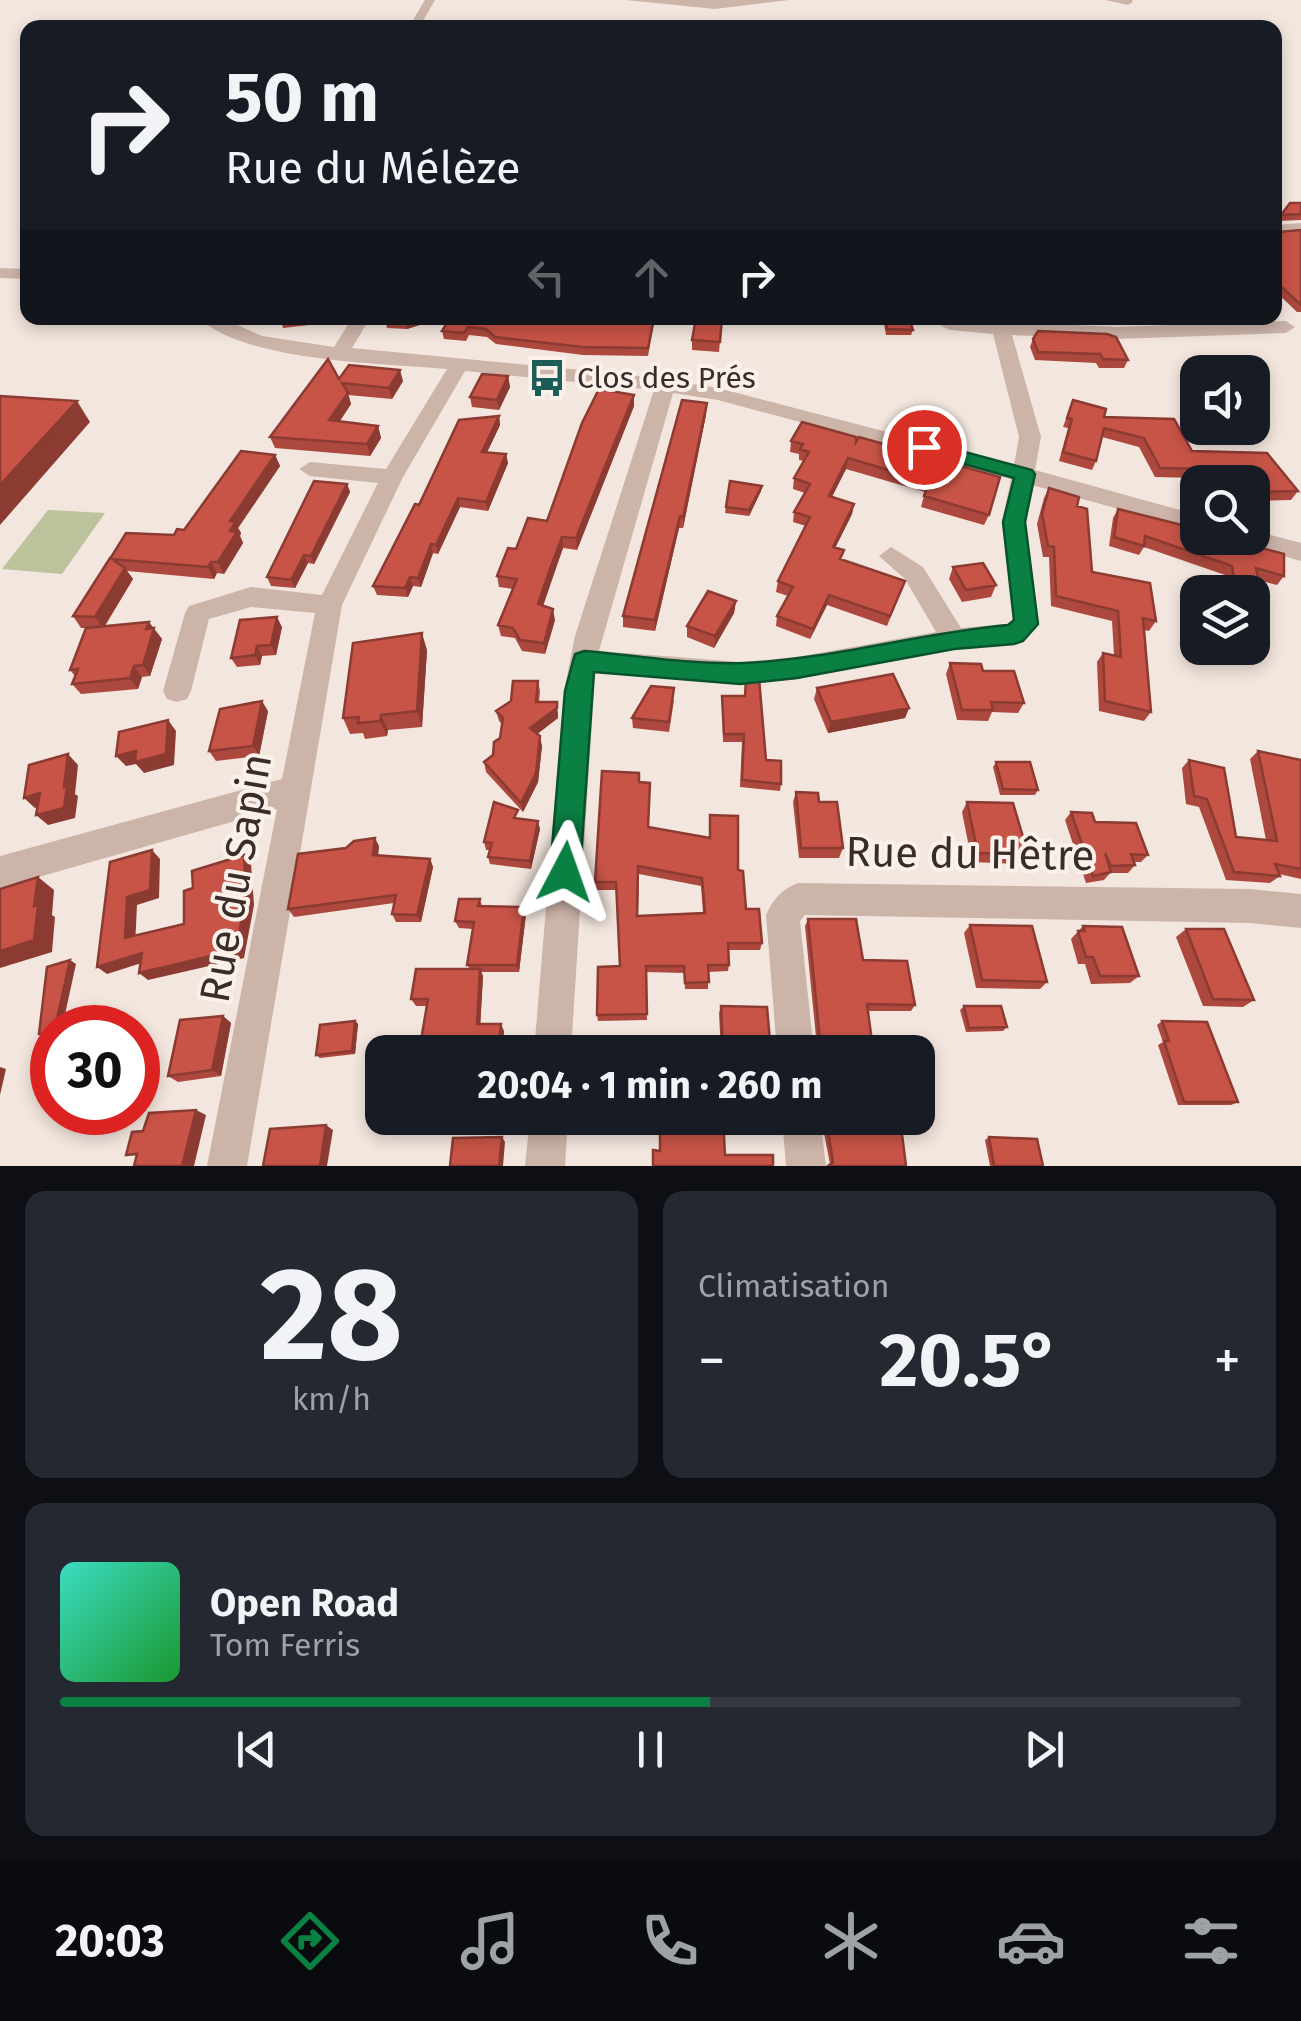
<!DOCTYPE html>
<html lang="fr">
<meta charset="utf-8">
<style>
body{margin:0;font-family:"Fira Sans",sans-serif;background:#242831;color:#f1f3f6;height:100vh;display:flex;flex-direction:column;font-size:38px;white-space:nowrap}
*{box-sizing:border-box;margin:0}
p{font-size:32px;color:#9ea1a6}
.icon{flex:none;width:55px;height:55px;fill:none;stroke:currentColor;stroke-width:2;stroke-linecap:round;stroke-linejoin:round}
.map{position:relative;height:1166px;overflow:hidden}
.drawer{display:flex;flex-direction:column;gap:25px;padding:25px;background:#0d0f14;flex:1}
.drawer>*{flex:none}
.banner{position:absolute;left:20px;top:20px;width:1262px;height:305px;border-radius:20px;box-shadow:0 5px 15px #0003;background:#171b24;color:#f1f3f6;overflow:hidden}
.controls{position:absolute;left:1180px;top:355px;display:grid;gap:20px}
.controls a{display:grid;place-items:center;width:90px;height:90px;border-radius:20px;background:#171b24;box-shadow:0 5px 15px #0003;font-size:50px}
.speed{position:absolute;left:30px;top:1005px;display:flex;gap:20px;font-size:50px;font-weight:700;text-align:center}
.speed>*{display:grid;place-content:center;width:130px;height:130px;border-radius:50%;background:#171b24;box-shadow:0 5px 15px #0003;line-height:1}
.speed .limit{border:15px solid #d22;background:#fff;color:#111}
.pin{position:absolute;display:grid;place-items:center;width:85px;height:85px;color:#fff;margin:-42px;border:5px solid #fff;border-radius:50%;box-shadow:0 2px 10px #0007}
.me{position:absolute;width:110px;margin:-55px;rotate:4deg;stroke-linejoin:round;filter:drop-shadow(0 0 8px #0008)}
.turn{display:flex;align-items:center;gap:35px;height:210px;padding:0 40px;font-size:45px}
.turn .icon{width:130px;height:130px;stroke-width:2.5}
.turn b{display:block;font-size:70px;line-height:85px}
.lanes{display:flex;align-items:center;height:95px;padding:0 40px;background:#0003;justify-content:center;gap:50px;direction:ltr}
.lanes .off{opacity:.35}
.big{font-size:75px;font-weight:700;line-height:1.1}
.drawer .widget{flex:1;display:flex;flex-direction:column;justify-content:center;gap:15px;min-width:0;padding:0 35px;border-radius:20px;background:#242831}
.drawer .dial{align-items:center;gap:0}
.dial b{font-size:130px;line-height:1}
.song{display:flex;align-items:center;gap:30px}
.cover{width:120px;height:120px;border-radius:15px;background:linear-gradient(135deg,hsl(170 70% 55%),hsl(130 70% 35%))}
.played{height:10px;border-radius:5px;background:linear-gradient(90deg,#0b8043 55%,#363941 55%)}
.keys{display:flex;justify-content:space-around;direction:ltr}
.heat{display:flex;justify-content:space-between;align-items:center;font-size:55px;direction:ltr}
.drawer .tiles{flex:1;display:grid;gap:25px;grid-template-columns:1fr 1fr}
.widget:last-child{grid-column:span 2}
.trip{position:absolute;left:365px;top:1035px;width:570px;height:100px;border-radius:20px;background:#171b24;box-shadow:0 5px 15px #0003;font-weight:700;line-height:100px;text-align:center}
.dock{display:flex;height:160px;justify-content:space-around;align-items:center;background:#090b0e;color:#9ea1a6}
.dock .icon{width:70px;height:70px}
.dock .current{color:#0b8043}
.dock b{font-size:45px;color:#f1f3f6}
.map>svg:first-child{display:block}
</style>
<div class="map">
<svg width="1301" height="1166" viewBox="0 0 1301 1166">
<rect width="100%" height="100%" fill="#f3e6de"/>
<path fill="#bbc39d" d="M48 510 105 513 62 574 2 569Z"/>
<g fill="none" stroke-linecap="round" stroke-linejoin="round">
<path fill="#ccb4a9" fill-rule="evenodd" d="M425 0H435L419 28H408Z
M626 0H789L715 9Z
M1105 0H1132L1133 2 1128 5Z
M1301 223V233L1275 235V225Z
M0 268 28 269V279L0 278Z
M199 318H222L262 336 334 347 352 318H370L352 348 632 375 718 388 1014 465 1019 437 993 334 950 330 925 318 1117 327 1286 321 1295 327 1286 333 1117 339 1012 335 1041 437 1035 470 1198 515V531L1032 485 1026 522 1039 624 1023 641 954 649 797 679 741 684 595 673 571 1052H534L564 691 575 636 654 390 465 371 403 477 342 605 247 1166H207L277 809 0 888V856L282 779 315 613 251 607 209 619 191 691 187 699 177 702 167 699 163 691 185 613 189 606 251 587 322 595 378 483 310 476 299 469 310 462 386 469 447 369C383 363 245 362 199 318ZM673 393 718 400 1011 479 1002 522 1013 620 1008 624 961 628 923 567 891 547 879 556 905 579 936 632 797 657 741 662 599 651Z
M1252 530 1301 543V561L1241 544 1237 538H1252Z
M798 883 1249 889 1301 894V928L1249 923 805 915 800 921 814 1052H777L766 915C773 899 782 889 798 883Z
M530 1118H568L565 1166H525Z
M782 1118H820L826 1166H786Z"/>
</g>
<path fill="#ac483d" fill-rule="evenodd" d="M1301 203V220L1278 221 1281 215Z
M1275 224 1279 232 1301 230V312H1297L1275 291Z
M280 318H333L326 323 283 328Z
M387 318H441L407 329 387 328 385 320Z
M450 318H655L648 356 583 355 496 344 487 337 469 335 466 341 444 339 442 331Z
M722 318 719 352 692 350V340Z
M883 318H909L913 330 911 335H886Z
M1047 318H1096L1094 322Z
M1033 339 1128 360 1124 368H1099L1096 363 1035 360 1030 347Z
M508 376 510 387 499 410 472 407 470 397Z
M339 379 403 381 392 399 348 395 351 404 340 421 378 426 381 438 370 456 275 448 270 437Z
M634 395V406L577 550 563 548 551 580 543 606 555 620 545 654 522 651 515 638 501 636 498 625 513 589 499 587 497 576 516 549 547 521Z
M1073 400 1104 417 1298 491 1291 500 1256 501 1252 482H1200L1197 478 1155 477 1139 447 1102 437 1096 461 1092 470 1059 461 1068 428 1063 427Z
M706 415 683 528H679L655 631 623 627V616Z
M499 416 500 425 487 452 506 454 508 463 488 511 460 507 438 554 433 553 421 587 413 586 408 597 377 595 373 586 419 505Z
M791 441 856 442 989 515 984 525 921 507 925 492 846 469 832 497 854 504 852 514 835 548 841 559 905 581 887 626 827 605 810 639 776 626 777 616 788 596 776 592 778 581 806 526 793 522 794 512 805 493 793 489 794 478 804 461 799 460V454L790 452Z
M275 455 280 466 238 528 241 533 240 536 243 543 224 574 217 573 214 579 127 571 133 579 105 626 153 628 162 639 150 676 142 677 138 689 81 694 72 684 75 676 70 670 86 628H81L73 616 126 533 174 535 184 530Z
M730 481 761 491 749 516 725 513Z
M347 484 350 492 314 564 308 563 295 588 271 586 267 577Z
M1049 488 1077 506 1092 572 1156 621 1149 631 1144 630 1151 712 1144 721 1099 711 1097 662 1103 653 1114 655 1112 621 1051 606 1049 557H1043L1037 524 1044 498Z
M1118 509 1254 546 1284 576 1277 585 1258 580 1264 608 1257 617 1252 616V592H1228L1225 575 1144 547 1139 555 1109 546 1113 518Z
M953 567 996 585 991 597 962 602 949 579Z
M736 601 734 613 714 648 687 637V626Z
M282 627 276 655 262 656 260 665 237 667 231 658Z
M427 650 422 727 388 730 387 736 365 739 363 733 350 734 343 718Z
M950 663 983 671 1024 703 1018 713 992 712 988 721 957 720 946 674Z
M538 681 540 691 539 702 558 712V718L537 734 542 746 538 782 523 812 486 772 484 762 493 755 500 738 502 724 499 721 496 711Z
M817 688 909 708 905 718 828 733 814 699Z
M722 696 781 784 780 791 740 787 742 742H723Z
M674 700 669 732 633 728 632 718Z
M268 711 259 756 216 761 209 751Z
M1258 751 1301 760V879L1279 874 1280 876 1270 883 1226 880 1199 807 1186 804 1182 768 1189 760 1236 837 1266 840 1250 759Z
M996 762 1038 790 1035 795H1000L993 767Z
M639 783 648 827 709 838 710 815 738 870 746 909 762 943 760 950H728L729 965 728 971 708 972V989H685L684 973 646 972 647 1020 598 1021 597 1015 620 966 617 890H596L595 882ZM639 874 701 886 703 913 638 916Z
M796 792 819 802 843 848 839 858H799L793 802Z
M967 802 1028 854 1021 864 972 862 962 812Z
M1071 812 1095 822 1148 855 1141 862H1134L1135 865 1128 873H1110L1104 880 1086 883 1065 820Z
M520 818 540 829 531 869 490 864 488 857 490 850H486L484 842Z
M379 846 378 855 430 859 433 867 421 922H396L392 914 394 903 294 917 288 909Z
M480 899 482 906 524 907 526 914 519 972H481L483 976 480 1024 504 1031 502 1052H419L427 1006H416L411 999 470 969 467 965 473 929 459 928 455 921Z
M808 919H856L863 960 907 961 915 1005 911 1011H867L873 1049 918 1052 920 1072 918 1075V1052H838V1048L817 1047 805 926Z
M970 925 1047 982 1040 989 976 988 964 933Z
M1083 926 1139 976 1130 983 1091 984 1085 964H1078L1071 939Z
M1186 929 1254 1000 1243 1007 1203 1006 1176 937Z
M721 1006 771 1052H721L719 1013Z
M964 1006 1007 1027 1003 1031 966 1032 960 1010Z
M223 1016 231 1023 221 1076 178 1082 168 1076Z
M355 1021 358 1024 355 1054 320 1058 316 1055Z
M1162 1021 1238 1102 1231 1105H1178L1158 1045 1163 1042 1157 1025Z
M821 1118H900L830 1164Z
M989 1137 1043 1166H990L985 1140Z"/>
<path fill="#8c3b32" d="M416 318H441L407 329 405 321Z
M400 370 403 381 392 399 389 388Z
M508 376 510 387 499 410 497 400Z
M348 393 351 404 333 431 329 420Z
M634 395V406L577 550 576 538Z
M77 401 90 422 0 525V485Z
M707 403 706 415 683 528V517Z
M499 416 500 425 483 461 482 452Z
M378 426 381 438 370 456 367 444Z
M506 454 508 463 488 511 486 502Z
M275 455 280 466 238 528 241 533 240 536 243 543 224 574 218 562 230 531V521Z
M848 458 846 469 827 506 829 496Z
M347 484 350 492 314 564 311 556Z
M762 486 761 491 749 516V510Z
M458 498 460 507 438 554 436 545Z
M854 504 852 514 830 558 833 547Z
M680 516 679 528 655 631V620Z
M562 537 563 548 540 615 538 604Z
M431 544 433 553 421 587 418 578Z
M304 555 308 563 295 588 291 580Z
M211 562 217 573 214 579 208 567Z
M125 568 133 579 103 628 95 617Z
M410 577 413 586 408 597 405 588Z
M829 595 827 605 810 639 813 629Z
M736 601 734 613 714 648 715 636Z
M553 609 555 620 545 654 544 643Z
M277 617 282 627 276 655 271 645Z
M149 622 162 639 150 676 143 665 146 629Z
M422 633 427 650 422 727 417 711Z
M257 646 262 656 260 665 255 655Z
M134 666 142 677 138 689 130 678Z
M262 701 268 711 259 756 253 746Z
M557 702 558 718 532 738 530 728Z
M909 708 905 718 828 733 831 722Z
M381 715 388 730 387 736 380 721Z
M168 720 176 731 174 765 144 773 136 764 126 766 116 756Z
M540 736 542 746 538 782 523 812 521 803Z
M68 754 78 765 75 794 78 796 75 818 48 825 36 815 64 787Z
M40 793 51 804 35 808 24 798Z
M538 821 540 829 531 869 530 861Z
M375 838 379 846 377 863 373 855Z
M152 850 160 859 159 898 137 905 135 946 125 938 127 897Z
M244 855 251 864 254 905 244 958 148 980 139 973 236 950Z
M430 859 433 867 421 922 417 915Z
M38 877 54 890 52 915 55 917 52 952 0 968V951L34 906Z
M524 907 526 914 519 972 517 965Z
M142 953 151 960 107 974 97 967Z
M70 960 76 964 62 1028H55Z
M480 969 483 976 480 1031 477 1024Z
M223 1016 231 1023 221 1076 212 1070Z
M355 1021 358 1024 355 1054 352 1051Z
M501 1024 504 1031 502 1052H498Z
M0 1067 6 1069 0 1095Z
M196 1110 206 1115 194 1166H182Z
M326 1125 333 1130 327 1166H320Z
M502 1137 505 1142 503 1166H499Z"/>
<path fill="#c85447" stroke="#8c3b32" stroke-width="2.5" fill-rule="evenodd" d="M1290 203H1301V214L1281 215Z
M1275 224 1279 232 1301 230V305L1275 281Z
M387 318H416L405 321 385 320Z
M450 318H654L648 348 582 347 495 337 486 329 468 327 464 333 442 331Z
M696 318H722L720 342 692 340Z
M885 318H909L913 330 887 329Z
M1038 331 1107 334 1116 337 1128 360 1103 359 1100 354 1038 352 1033 339Z
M328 359 339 379 349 365 400 370 389 388 342 383 348 393 329 420 378 426 367 444 270 437Z
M482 374 508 376 497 400 470 397Z
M599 389 634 395 576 538 562 537 550 569 538 604 553 609 544 643 520 640 513 628 498 625 517 579 497 576 508 548 516 549 528 518 547 521 582 423Z
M0 396 77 401 0 485Z
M682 400 707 403 683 517 680 516 655 620 623 616Z
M1073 400 1106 409 1104 417 1174 419 1192 451 1267 453 1298 491 1256 492 1255 525 1252 526V482H1211L1203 469 1160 468 1144 438 1104 428 1096 461 1063 452 1072 419 1067 418Z
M499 416 482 452 506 454 486 502 458 498 436 545 431 544 418 578 410 577 405 588 373 586 415 504 419 505 459 420Z
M802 422 856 437V442L859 437 1000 477 989 515 924 496 929 482 848 458 829 496 854 504 833 547 844 550 840 559 905 581 890 616 829 595 813 629 777 616 793 587 778 581 810 517 794 512 810 484 794 478 809 452 800 449 803 444 791 441Z
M241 451 275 455 230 521 235 522 230 531 237 532 218 562H211L208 567 110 559 126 533 174 535 177 529 184 530Z
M314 481 347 484 311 556 304 555 291 580 267 577Z
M730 481 762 486 749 510 726 507Z
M1049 488 1079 497 1077 506 1087 509 1092 572 1150 583 1156 621 1143 618 1151 712 1105 701 1103 653 1121 657 1118 611 1056 596 1054 547 1048 546 1042 514Z
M1118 509 1198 529V538H1246L1254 541V546L1284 554V576L1256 568 1264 608 1252 606V592H1236L1232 566 1145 536 1144 546 1114 537Z
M110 558 125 568 95 617 73 616Z
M983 563 996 585 966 590 953 567Z
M708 591 736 601 715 636 687 626Z
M277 617 271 645 257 646 255 655 231 658 240 620Z
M149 622 146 629 154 628 143 665 134 666 130 678 72 684 78 669 70 670 86 628Z
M422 633 417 711 381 715 380 721 358 723 359 717 343 718 353 643Z
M950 663 981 664 983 671H1014L1024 703 991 702 993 710H962Z
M893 674 909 708 831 722 817 688Z
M759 678 766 760 781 761V784L742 780 744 734H724L722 696H745L746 679Z
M513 681H538L536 702H557V708L530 728 540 736 536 773 521 803 484 762 493 755 494 742 500 738 503 718 496 711 511 701Z
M651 686 674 688 669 722 632 718Z
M262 701 253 746 209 751 220 709Z
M168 720 166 754 135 762 136 751 116 756 119 732Z
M1258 751 1301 760V869L1275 864 1280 876 1234 872 1207 799 1194 796 1189 760 1224 768 1236 837 1277 841Z
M68 754 64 787 67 786 64 808 36 815 40 793 24 798 29 765Z
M996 762H1030L1038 790 1003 789Z
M602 771 639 773V782L650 783 648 827 710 838V815L738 816V870L743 871 746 909H759L762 943H728L729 965H708L709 982 685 983 684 966H646L647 1014 597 1015 598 967 620 966 616 882H595ZM638 866 702 878 705 913 637 916Z
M796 792 818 793 819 802H837L843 848H801Z
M494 802 518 810 514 818 538 821 530 861 488 857 492 843 484 842Z
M967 802 1013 803 1028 854 978 853Z
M1071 812 1092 813 1095 822 1136 823 1148 855 1131 854 1135 865 1111 866 1105 853 1111 872 1093 876Z
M375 838 373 855 430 859 417 915 392 914 396 895 288 909 298 854 346 848 354 841Z
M152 850 150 890 127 897 125 938 184 924V891L193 888 192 871 244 855 246 897 236 950 139 973 142 953 97 967 110 862Z
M38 877 34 906 38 905 34 940 0 951V889Z
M459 899H480L478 906 524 907 517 965H467L474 922 455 921Z
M808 919H856L863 960 907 961 915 1005 867 1004 873 1049 918 1052 920 1072H918V1052H842V1042L820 1041Z
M970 925 1032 926 1047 982 982 980Z
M1083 926 1122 927 1139 976H1100L1093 957H1086L1078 931H1085Z
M1186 929H1224L1254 1000 1213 999Z
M70 960 55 1028H52V1037L39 1034 47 967Z
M416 969H480L477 1024H501L498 1052H419L428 999H411Z
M721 1006 767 1007 771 1052H723Z
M964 1006H1001L1007 1027 969 1028Z
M223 1016 212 1070 168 1076 180 1020Z
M355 1021 352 1051 316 1055 320 1025Z
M1162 1021 1207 1022 1238 1102H1184L1164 1041H1169Z
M196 1110 182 1166H134L137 1154 126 1155 132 1132 143 1131 149 1113Z
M687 1118H723L725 1155H773V1166H653V1150L660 1151V1130H687Z
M826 1118H900L906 1166H828L833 1162Z
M326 1125 320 1166H263L270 1129Z
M502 1137 499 1166H450L453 1138Z
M989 1137 1037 1139 1043 1166H994Z"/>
<path fill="#0b8043" stroke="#07532c" stroke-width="2.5" d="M924 441 1032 470 1035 474 1025 522 1038 624 1023 641 1014 644 954 649 797 678 740 684 594 672 580 872 576 882 565 886 555 882 550 872 565 691 575 654 584 651C636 655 691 665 744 663 833 659 919 633 1008 625L1014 620 1003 522 1014 478 917 451V442Z"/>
<defs>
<g id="bus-bare" transform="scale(3)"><path d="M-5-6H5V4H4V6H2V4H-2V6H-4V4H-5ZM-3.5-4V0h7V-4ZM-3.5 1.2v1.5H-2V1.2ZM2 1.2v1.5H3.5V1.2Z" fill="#1d5c57" stroke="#faf1eb" stroke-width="2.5" paint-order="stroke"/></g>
</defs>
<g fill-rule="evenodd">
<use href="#bus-bare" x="547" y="378"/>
</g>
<g text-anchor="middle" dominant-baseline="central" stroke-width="8" stroke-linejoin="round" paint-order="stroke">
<g font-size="30" fill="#392c29" stroke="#faf1eb" text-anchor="start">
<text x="577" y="378">Clos des Prés</text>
</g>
<g font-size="42" fill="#392c29" stroke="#faf1eb">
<text transform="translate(970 854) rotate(1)">Rue du Hêtre</text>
<text transform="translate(236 878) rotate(-80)">Rue du Sapin</text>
</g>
</g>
</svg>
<div class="controls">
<a><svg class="icon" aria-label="sound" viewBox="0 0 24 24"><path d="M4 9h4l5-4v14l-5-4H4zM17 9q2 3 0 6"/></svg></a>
<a><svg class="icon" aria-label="search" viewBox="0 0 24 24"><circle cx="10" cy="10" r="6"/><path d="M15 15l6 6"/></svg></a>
<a><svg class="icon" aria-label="layers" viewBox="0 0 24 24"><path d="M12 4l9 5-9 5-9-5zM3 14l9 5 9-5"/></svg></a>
</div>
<div class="speed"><div class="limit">30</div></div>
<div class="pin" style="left:924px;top:447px;background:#d93025"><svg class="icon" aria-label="arrive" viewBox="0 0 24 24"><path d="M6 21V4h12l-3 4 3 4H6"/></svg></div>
<svg class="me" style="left:565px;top:872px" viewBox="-20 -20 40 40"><path d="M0-17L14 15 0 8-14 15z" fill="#0b8043" stroke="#fff" stroke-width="4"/></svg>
<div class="trip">20:04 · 1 min · 260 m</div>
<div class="banner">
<div class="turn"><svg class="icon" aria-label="right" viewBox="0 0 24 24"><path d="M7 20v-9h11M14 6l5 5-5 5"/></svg><div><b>50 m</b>Rue du Mélèze</div></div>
<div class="lanes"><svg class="icon off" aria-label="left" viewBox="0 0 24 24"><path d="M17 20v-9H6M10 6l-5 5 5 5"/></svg><svg class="icon off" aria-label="ahead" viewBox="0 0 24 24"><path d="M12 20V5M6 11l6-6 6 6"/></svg><svg class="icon" aria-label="right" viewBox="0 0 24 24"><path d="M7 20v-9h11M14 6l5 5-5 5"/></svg></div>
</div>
</div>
<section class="drawer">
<div class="tiles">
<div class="widget dial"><b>28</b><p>km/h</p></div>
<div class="widget"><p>Climatisation</p>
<div class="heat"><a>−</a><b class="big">20.5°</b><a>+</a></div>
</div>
<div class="widget">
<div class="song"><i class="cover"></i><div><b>Open Road</b><p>Tom Ferris</p></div></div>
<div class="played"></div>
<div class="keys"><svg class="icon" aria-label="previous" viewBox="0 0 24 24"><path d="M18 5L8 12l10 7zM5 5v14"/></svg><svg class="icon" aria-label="pause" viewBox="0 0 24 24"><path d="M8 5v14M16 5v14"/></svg><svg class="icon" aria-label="next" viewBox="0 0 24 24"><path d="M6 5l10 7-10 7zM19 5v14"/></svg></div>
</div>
</div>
</section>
<nav class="dock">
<b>20:03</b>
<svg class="icon current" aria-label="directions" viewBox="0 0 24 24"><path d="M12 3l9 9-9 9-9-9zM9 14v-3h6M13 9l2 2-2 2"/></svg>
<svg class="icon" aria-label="music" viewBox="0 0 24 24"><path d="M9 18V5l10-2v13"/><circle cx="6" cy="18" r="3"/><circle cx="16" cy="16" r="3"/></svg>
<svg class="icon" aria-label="phone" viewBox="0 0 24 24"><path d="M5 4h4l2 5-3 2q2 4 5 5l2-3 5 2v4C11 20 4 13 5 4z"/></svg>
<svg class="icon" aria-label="climate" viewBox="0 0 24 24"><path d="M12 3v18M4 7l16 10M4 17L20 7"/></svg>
<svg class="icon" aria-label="car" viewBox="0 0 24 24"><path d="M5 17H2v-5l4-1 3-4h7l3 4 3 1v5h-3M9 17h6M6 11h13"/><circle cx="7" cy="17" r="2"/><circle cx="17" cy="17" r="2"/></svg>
<svg class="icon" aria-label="filters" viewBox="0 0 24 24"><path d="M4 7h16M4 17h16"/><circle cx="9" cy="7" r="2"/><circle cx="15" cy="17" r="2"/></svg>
</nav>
